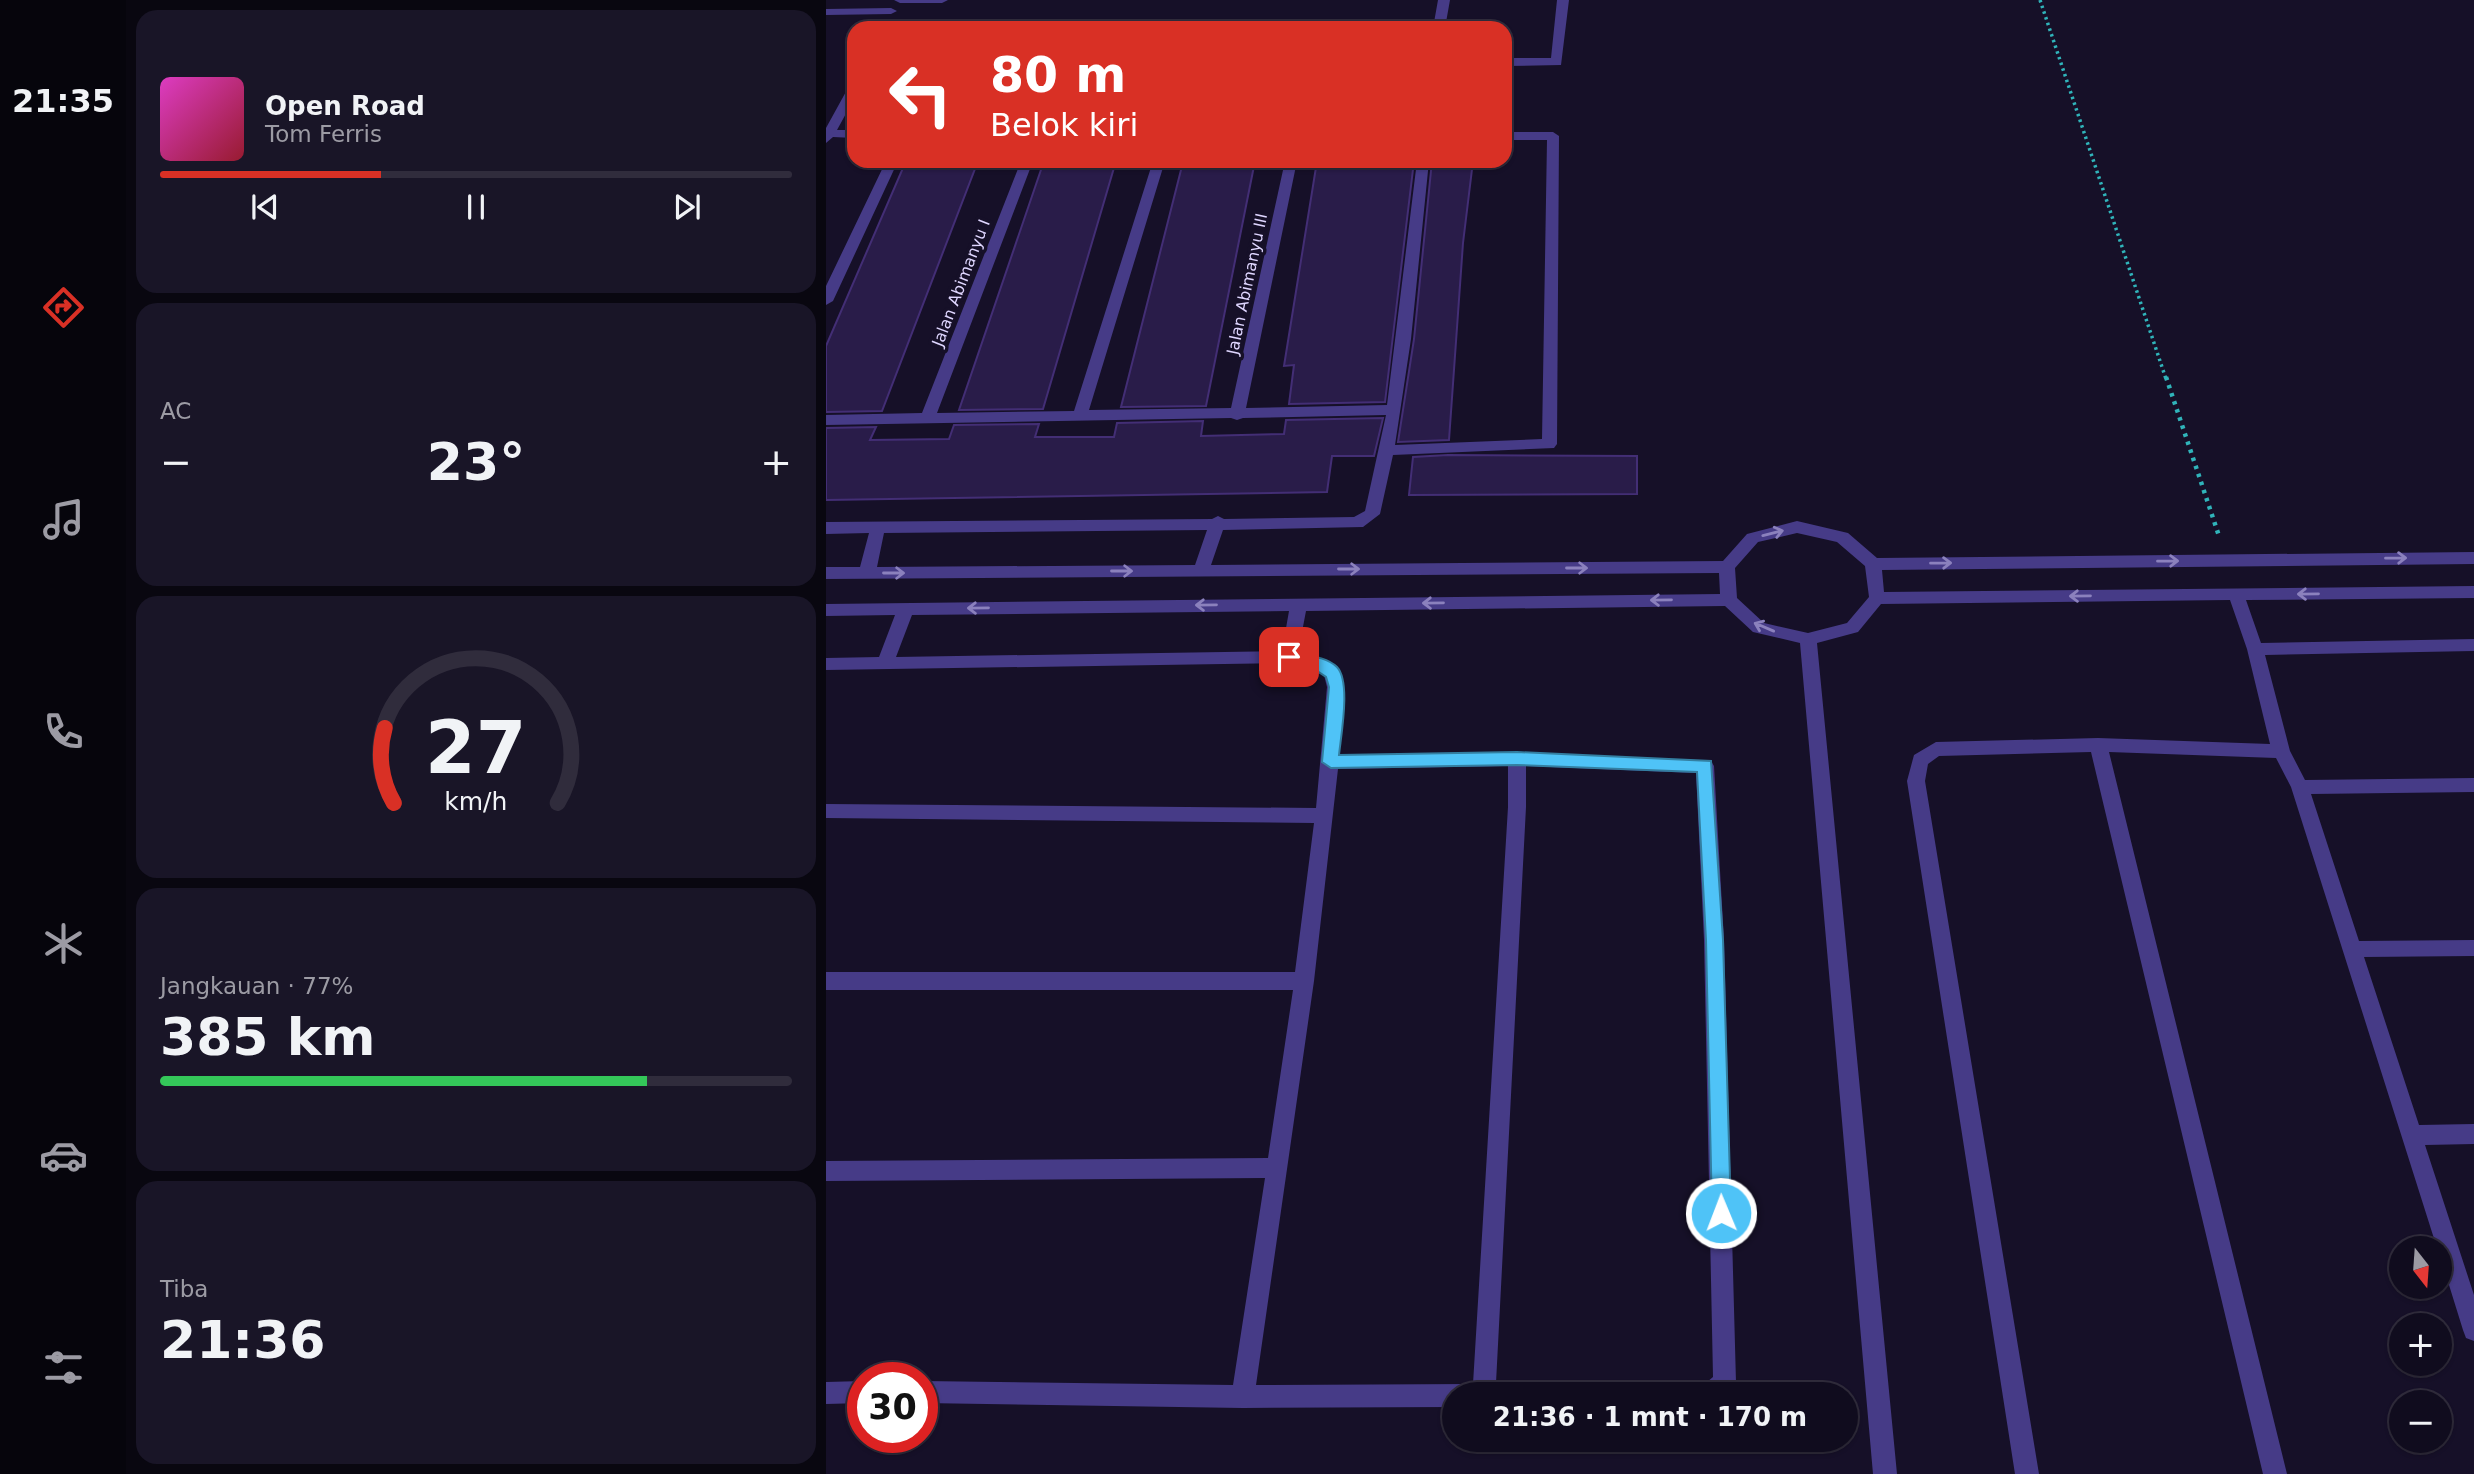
<!DOCTYPE html>
<html lang="id">
<meta charset="utf-8">
<style>
body{margin:0;font-family:"DejaVu Sans",sans-serif;background:#191527;color:#f1f3f6;height:100vh;display:flex;flex-direction:column;font-size:26px;white-space:nowrap}
*{box-sizing:border-box;margin:0}
p{font-size:23px;color:#9c9ba4}
.icon{flex:none;width:38px;height:38px;fill:none;stroke:currentColor;stroke-width:2;stroke-linecap:round;stroke-linejoin:round}
.map{position:relative;flex:1;overflow:hidden}
.drawer{display:flex;flex-direction:column;gap:10px;padding:10px;background:#090710;width:700px}
.drawer>*{flex:none}
.guide{position:absolute;left:21px;top:21px;width:665px;height:147px;border-radius:21px;box-shadow:0 2px 5px #0004,0 0 0 2px #302c3c;background:#d93025;color:#fff;overflow:hidden}
.needle{width:46px;rotate:163deg}
.fabs{position:absolute;left:1563px;top:1236px;display:grid;gap:14px}
.fabs a{display:grid;place-items:center;width:63px;height:63px;border-radius:50%;background:#100c1e;box-shadow:0 2px 5px #0004,0 0 0 2px #302c3c;font-size:35px}
.speed{position:absolute;left:21px;top:1362px;display:flex;gap:14px;font-size:35px;font-weight:700;text-align:center}
.speed>*{display:grid;place-content:center;width:91px;height:91px;border-radius:50%;background:#100c1e;box-shadow:0 2px 5px #0004,0 0 0 2px #302c3c;line-height:1}
.speed .limit{border:10px solid #d22;background:#fff;color:#111}
.pin{position:absolute;display:grid;place-items:center;width:60px;height:60px;color:#fff;margin:-30px;border-radius:14px;box-shadow:0 4px 10px #0006}
.me{position:absolute;width:77px;margin:-38px;rotate:359deg;stroke-linejoin:round;filter:drop-shadow(0 0 5px #0008)}
.turn{display:flex;align-items:center;gap:24px;height:147px;padding:0 28px;font-size:32px}
.turn .icon{width:91px;height:91px;stroke-width:2.5}
.turn b{display:block;font-size:49px;line-height:60px}
.big{font-size:52px;font-weight:600;line-height:1.1}
.drawer .tile{flex:1;display:flex;flex-direction:column;justify-content:center;gap:10px;min-width:0;padding:0 24px;border-radius:21px;background:#191527}
.drawer .dial{align-items:center;gap:0}
.dial svg{height:182px;overflow:visible;fill:none;stroke:#302c3c;stroke-width:7;stroke-linecap:round;text-anchor:middle}
.dial text{fill:#f1f3f6;stroke:none}
.song{display:flex;align-items:center;gap:21px}
.cover{width:84px;height:84px;border-radius:10px;background:linear-gradient(135deg,hsl(310 70% 55%),hsl(350 70% 35%))}
.played{height:7px;border-radius:4px;background:linear-gradient(90deg,#d93025 35%,#302c3c 35%)}
.keys{display:flex;justify-content:space-around;direction:ltr}
.heat{display:flex;justify-content:space-between;align-items:center;font-size:38px;direction:ltr}
.charge{height:10px;border-radius:5px;background:linear-gradient(90deg,#34c759 77%,#302c3c 0)}
.trip{position:absolute;left:616px;top:1382px;width:416px;height:70px;border-radius:35px;background:#100c1e;box-shadow:0 2px 5px #0004,0 0 0 2px #302c3c;font-weight:600;line-height:70px;text-align:center}
main{display:flex;flex:1;min-height:0}
.menu{display:flex;flex-direction:column;width:126px;justify-content:space-around;align-items:center;background:#06050c;color:#9c9ba4}
.menu .icon{width:49px;height:49px}
.menu .current{color:#d93025}
.menu b{font-size:32px;color:#f1f3f6}
.map>svg:first-child{display:block}
</style>
<main>
<nav class="menu">
<b>21:35</b>
<svg class="icon current" aria-label="directions" viewBox="0 0 24 24"><path d="M12 3l9 9-9 9-9-9zM9 14v-3h6M13 9l2 2-2 2"/></svg>
<svg class="icon" aria-label="music" viewBox="0 0 24 24"><path d="M9 18V5l10-2v13"/><circle cx="6" cy="18" r="3"/><circle cx="16" cy="16" r="3"/></svg>
<svg class="icon" aria-label="phone" viewBox="0 0 24 24"><path d="M5 4h4l2 5-3 2q2 4 5 5l2-3 5 2v4C11 20 4 13 5 4z"/></svg>
<svg class="icon" aria-label="climate" viewBox="0 0 24 24"><path d="M12 3v18M4 7l16 10M4 17L20 7"/></svg>
<svg class="icon" aria-label="car" viewBox="0 0 24 24"><path d="M5 17H2v-5l4-1 3-4h7l3 4 3 1v5h-3M9 17h6M6 11h13"/><circle cx="7" cy="17" r="2"/><circle cx="17" cy="17" r="2"/></svg>
<svg class="icon" aria-label="filters" viewBox="0 0 24 24"><path d="M4 7h16M4 17h16"/><circle cx="9" cy="7" r="2"/><circle cx="15" cy="17" r="2"/></svg>
</nav>
<section class="drawer">
<div class="tile">
<div class="song"><i class="cover"></i><div><b>Open Road</b><p>Tom Ferris</p></div></div>
<div class="played"></div>
<div class="keys"><svg class="icon" aria-label="previous" viewBox="0 0 24 24"><path d="M18 5L8 12l10 7zM5 5v14"/></svg><svg class="icon" aria-label="pause" viewBox="0 0 24 24"><path d="M8 5v14M16 5v14"/></svg><svg class="icon" aria-label="next" viewBox="0 0 24 24"><path d="M6 5l10 7-10 7zM19 5v14"/></svg></div>
</div>
<div class="tile"><p>AC</p>
<div class="heat"><a>−</a><b class="big">23°</b><a>+</a></div>
</div>
<div class="tile dial"><svg viewBox="0 0 100 80">
<path d="M14 69A42 42 0 1 1 86 69"/>
<path d="M14 69A42 42 0 0 1 10 36" stroke="#d93025"/>
<text x="50" y="56" font-size="32" font-weight="700">27</text>
<text x="50" y="72" font-size="11">km/h</text>
</svg></div>
<div class="tile"><p>Jangkauan · 77%</p><b class="big">385 km</b><div class="charge"></div></div>
<div class="tile"><p>Tiba</p><b class="big">21:36</b></div>
</section>
<div class="map">
<svg width="1648" height="1474" viewBox="0 0 1648 1474">
<rect width="100%" height="100%" fill="#161028"/>
<path fill="#291c49" stroke="#432e75" stroke-width="2" d="M80 161H152L56 411 0 412V346Z
M218 161H290L217 409 133 410Z
M429 161 380 406 295 407 357 162Z
M491 161H588L559 402 463 404 468 365 458 366Z
M606 161H647L637 243 623 440 572 442 588 339Z
M557 418 548 456H506L501 492 0 500V428L50 427 44 440 123 439 128 425 213 424 209 437H288L291 423 377 421 375 436 458 434 460 420Z
M622 455 811 456V494L583 495 587 457Z"/>
<g fill="none" stroke-linecap="round" stroke-linejoin="round">
<path stroke="#30b4ba" stroke-width="3.5" stroke-dasharray="2.5 3.5" stroke-linecap="butt" d="M1214 0 1340 379"/>
<path stroke="#30b4ba" stroke-width="4.5" stroke-dasharray="3.5 5" stroke-linecap="butt" d="M1340 377 1393 536"/>
<path fill="#463b87" fill-rule="evenodd" d="M68 0H122L116 3H74Z
M612 0H624L619 28H607Z
M731 0H743L735 65 679 66V58H725Z
M0 9 65 8 71 11 65 14 0 15Z
M28 84V99L11 130H28V138L7 137 0 143V128L22 88Z
M679 132H727L733 136 731 444 728 448 567 455 554 514 537 527 397 530 385 565 897 561 921 534 971 521 1022 533 1051 558 1648 552V564L1056 570 1058 592 1648 586V598L1420 600 1435 643 1648 639V651L1439 655 1464 751 1479 780 1648 778V792L1485 794 1533 941 1648 940V956L1538 957 1593 1125 1648 1124V1144L1599 1145 1648 1295V1341L1640 1338 1637 1330 1614 1256V1248H1611L1465 787 1450 758 1283 752 1461 1474H1437L1265 752 1113 756 1102 764 1099 781 1213 1474H1189L1081 781 1088 755 1110 742 1272 738 1444 744 1421 649 1404 600 1055 604 1032 632 991 643 1071 1474H1047L974 643 927 632 899 606 480 611 472 653C484 656 498 658 508 665 526 677 515 735 513 755L691 752 885 761 888 766 898 940 910 1382 901 1395H628V1407L417 1408 96 1403V1381L407 1385 439 1178 0 1181V1161L442 1158 467 990H0V972H469L488 823 0 818V804L490 808 501 687 498 675 463 663 0 670V658L53 657 69 615 0 616V604L894 594 893 573 0 579V567H34L43 533 0 534V522L386 519 392 516 398 519 528 517 539 511 560 415 417 418 411 420 405 418 0 425V415L96 413 195 161H207L111 413 248 411 327 161H339L263 410 405 408 459 161H471L420 408 561 405 591 161H603L585 339 569 445 716 439 721 140H679ZM381 530 369 565 51 567 58 533ZM971 533 1011 542 1039 566 1043 597 1021 623 982 633 938 623 911 598 909 568 932 542ZM463 611 456 651 70 657 86 615ZM682 766V807L647 1384 430 1385 488 981 512 769ZM700 766 870 773 878 940 887 1377 881 1382 670 1383 700 807Z
M60 161H72L7 301 0 305V286Z
M37 1381V1403L0 1404V1382Z"/>
</g>
<defs><path id="oneway-shaft" d="M-6 0H5M1.5-3L5.5 0L1.5 3" fill="none" stroke-width="1.6" stroke-linecap="round" stroke-linejoin="round" transform="scale(1.75)"/></defs>
<g stroke="#8b81bd">
<use href="#oneway-shaft" transform="translate(947 533) rotate(-14)"/>
<use href="#oneway-shaft" transform="translate(1570 558) rotate(-1)"/>
<use href="#oneway-shaft" transform="translate(1342 561) rotate(-1)"/>
<use href="#oneway-shaft" transform="translate(1115 563) rotate(-1)"/>
<use href="#oneway-shaft" transform="translate(751 568)"/>
<use href="#oneway-shaft" transform="translate(523 569)"/>
<use href="#oneway-shaft" transform="translate(296 571)"/>
<use href="#oneway-shaft" transform="translate(68 573)"/>
<use href="#oneway-shaft" transform="translate(1482 594) rotate(179)"/>
<use href="#oneway-shaft" transform="translate(1254 596) rotate(179)"/>
<use href="#oneway-shaft" transform="translate(835 600) rotate(179)"/>
<use href="#oneway-shaft" transform="translate(607 603) rotate(179)"/>
<use href="#oneway-shaft" transform="translate(380 605) rotate(179)"/>
<use href="#oneway-shaft" transform="translate(152 608) rotate(179)"/>
<use href="#oneway-shaft" transform="translate(938 627) rotate(-157)"/>
</g>
<path fill="#4fc3f7" stroke="#337fa1" stroke-width="2" d="M463 651C477 655 500 656 511 667 525 682 515 735 513 755L691 752 885 761 897 940 905 1213 902 1219 895 1222 889 1219 886 1213 880 940 871 772 691 765 505 768 496 762 503 687 500 677 488 669 458 661 456 657 458 653Z"/>
<g text-anchor="middle" dominant-baseline="central" stroke-width="7" stroke-linejoin="round" paint-order="stroke">
<g font-size="16" fill="#dfd6ff" stroke="#161028">
<text transform="translate(135 283) rotate(-69)">Jalan Abimanyu I</text>
<text transform="translate(421 284) rotate(-78)">Jalan Abimanyu III</text>
</g>
</g>
</svg>
<div class="fabs">
<a><svg class="needle" viewBox="-14 -14 28 28"><path d="M0-13l5 13h-10z" fill="#e53935"/><path d="M0 13l5-13h-10z" fill="#9c9ba4"/></svg></a>
<a>+</a>
<a>−</a>
</div>
<div class="speed"><div class="limit">30</div></div>
<div class="pin" style="left:463px;top:657px;background:#d93025"><svg class="icon" aria-label="arrive" viewBox="0 0 24 24"><path d="M6 21V4h12l-3 4 3 4H6"/></svg></div>
<svg class="me" style="left:895px;top:1213px" viewBox="-20 -20 40 40"><circle r="17" fill="#4fc3f7" stroke="#fff" stroke-width="3"/><path d="M0-11L8 9 0 5-8 9z" fill="#fff"/></svg>
<div class="trip">21:36 · 1 mnt · 170 m</div>
<div class="guide">
<div class="turn"><svg class="icon" aria-label="left" viewBox="0 0 24 24"><path d="M17 20v-9H6M10 6l-5 5 5 5"/></svg><div><b>80 m</b>Belok kiri</div></div>
</div>
</div>
</main>
